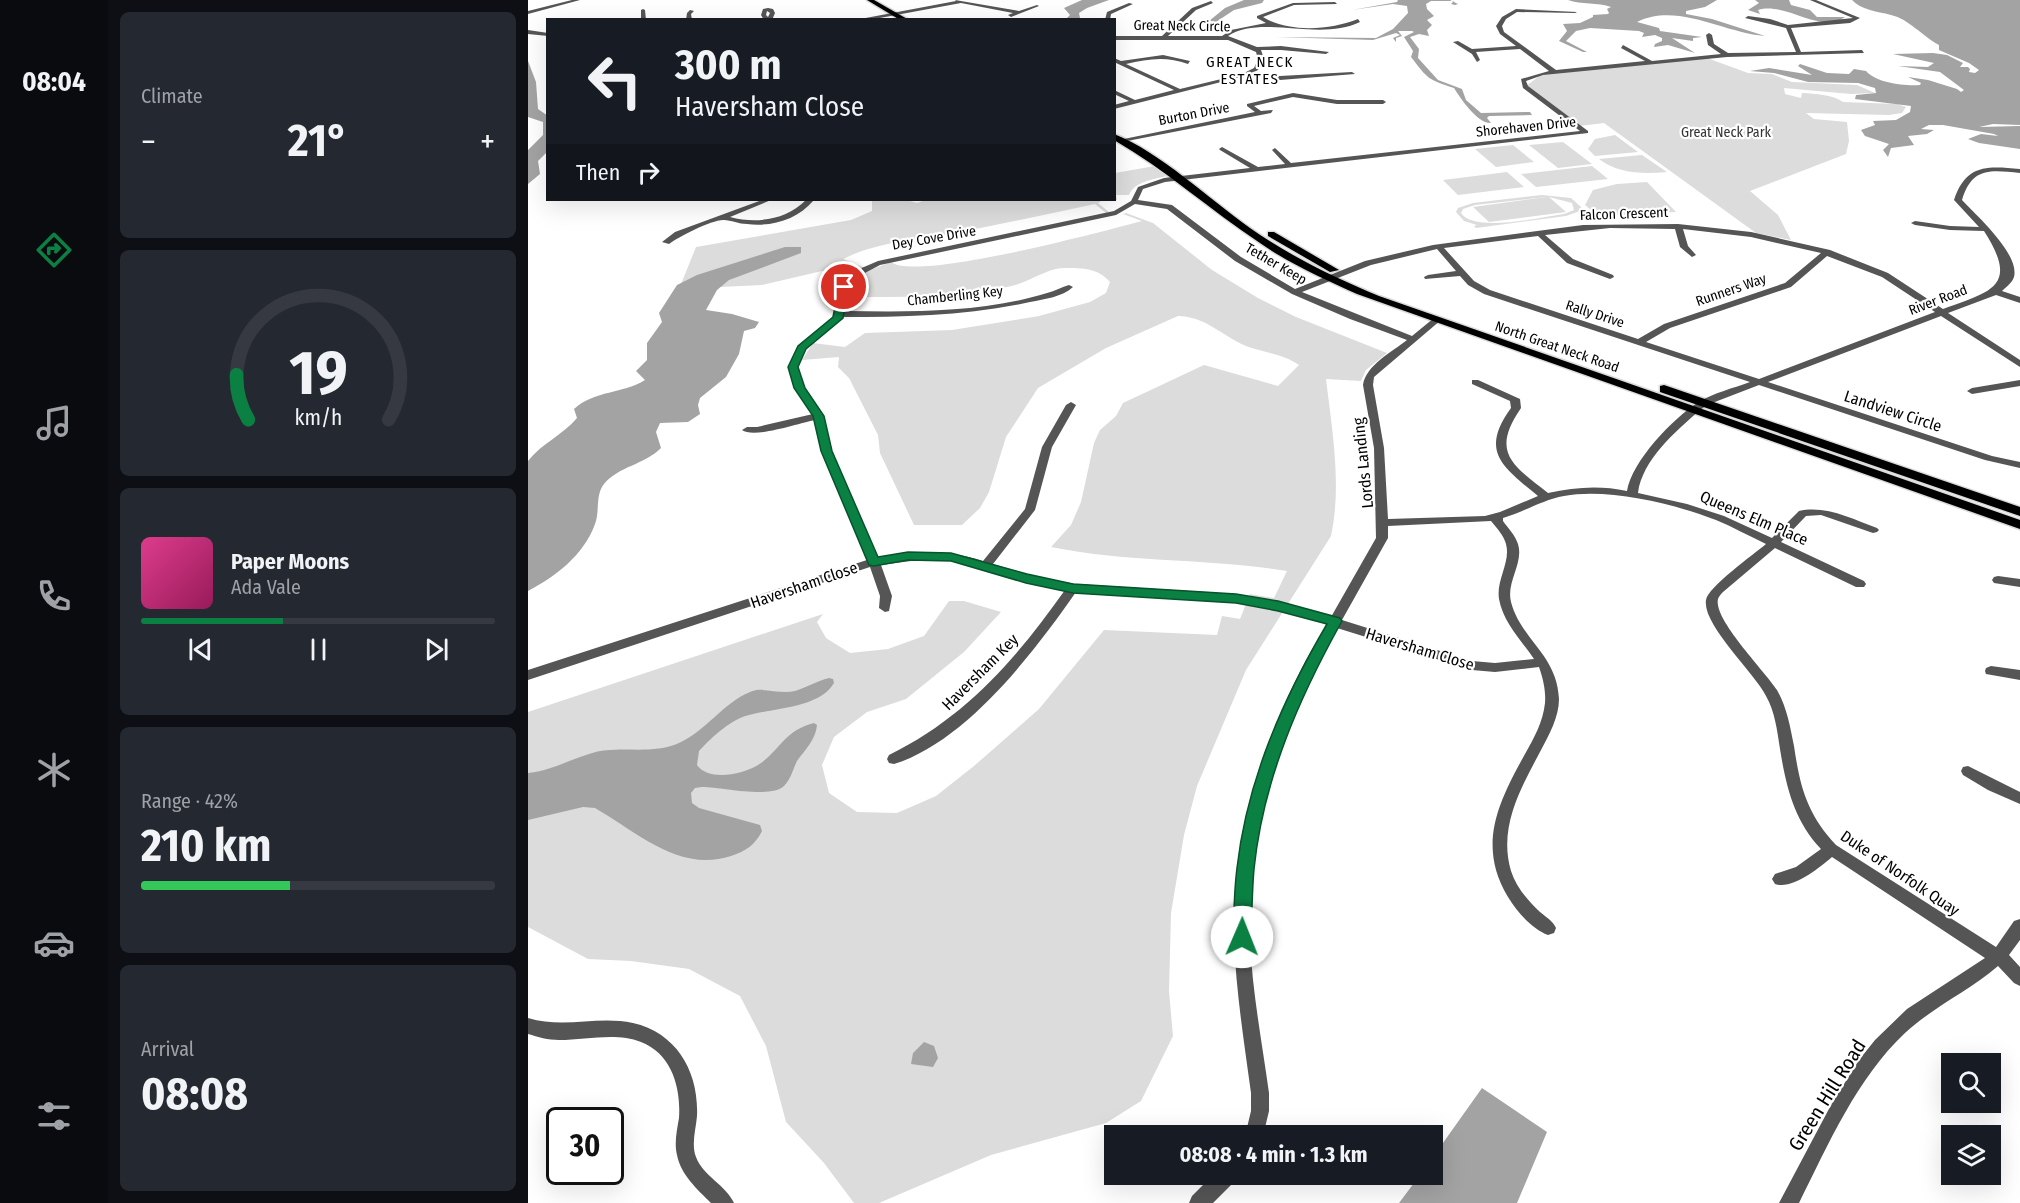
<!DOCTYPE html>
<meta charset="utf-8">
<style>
body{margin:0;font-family:"Fira Sans Condensed",sans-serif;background:#242831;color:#f1f3f6;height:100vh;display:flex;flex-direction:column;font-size:22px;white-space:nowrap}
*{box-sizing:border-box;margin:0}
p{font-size:20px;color:#9ea1a6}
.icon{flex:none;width:33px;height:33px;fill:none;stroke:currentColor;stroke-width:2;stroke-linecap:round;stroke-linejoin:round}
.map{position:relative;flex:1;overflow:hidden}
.details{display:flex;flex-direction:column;gap:12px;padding:12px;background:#0d0f14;width:420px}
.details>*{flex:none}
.top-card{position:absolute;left:18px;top:18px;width:570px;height:183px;border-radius:0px;box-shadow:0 6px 24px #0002;background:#171b24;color:#f1f3f6;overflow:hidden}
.fabs{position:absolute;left:1413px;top:1053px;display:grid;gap:12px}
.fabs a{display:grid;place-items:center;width:60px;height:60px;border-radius:0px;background:#171b24;box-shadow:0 6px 24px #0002;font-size:30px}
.speed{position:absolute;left:18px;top:1107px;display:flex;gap:12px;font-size:30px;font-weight:700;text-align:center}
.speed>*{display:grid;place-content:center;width:78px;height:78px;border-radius:50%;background:#171b24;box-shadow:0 6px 24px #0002;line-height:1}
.speed .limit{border:3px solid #111;border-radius:9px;background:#fff;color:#111}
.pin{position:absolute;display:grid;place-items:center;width:51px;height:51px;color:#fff;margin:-26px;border:3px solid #fff;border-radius:50%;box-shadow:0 2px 6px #0007}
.me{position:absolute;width:66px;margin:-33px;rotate:1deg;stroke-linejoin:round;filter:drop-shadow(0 0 4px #0008)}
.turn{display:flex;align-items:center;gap:21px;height:126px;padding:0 30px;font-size:27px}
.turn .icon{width:78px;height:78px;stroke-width:2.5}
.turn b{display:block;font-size:42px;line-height:51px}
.then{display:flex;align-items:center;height:57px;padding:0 30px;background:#0003;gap:12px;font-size:22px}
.big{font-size:45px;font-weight:700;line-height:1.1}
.details .widget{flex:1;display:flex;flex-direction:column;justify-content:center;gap:9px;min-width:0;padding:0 21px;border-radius:9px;background:#242831}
.details .dial{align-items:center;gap:0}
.dial svg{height:156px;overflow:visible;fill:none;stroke:#363941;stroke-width:7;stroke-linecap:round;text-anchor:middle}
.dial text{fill:#f1f3f6;stroke:none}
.song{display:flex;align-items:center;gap:18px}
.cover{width:72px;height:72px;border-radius:9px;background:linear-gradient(135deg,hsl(330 70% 55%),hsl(330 70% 35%))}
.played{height:6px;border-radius:3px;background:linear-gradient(90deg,#0b8043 40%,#363941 40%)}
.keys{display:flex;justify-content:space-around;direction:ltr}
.heat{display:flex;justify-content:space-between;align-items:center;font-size:33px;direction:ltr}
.charge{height:9px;border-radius:4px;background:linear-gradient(90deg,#34c759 42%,#363941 0)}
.trip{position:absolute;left:576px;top:1125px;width:339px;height:60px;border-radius:0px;background:#171b24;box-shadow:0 6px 24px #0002;font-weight:700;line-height:60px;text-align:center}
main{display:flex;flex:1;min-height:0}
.tab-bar{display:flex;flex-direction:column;width:108px;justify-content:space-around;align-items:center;background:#090b0e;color:#9ea1a6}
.tab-bar .icon{width:42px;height:42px}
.tab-bar .current{color:#0b8043}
.tab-bar b{font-size:27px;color:#f1f3f6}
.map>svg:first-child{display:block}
</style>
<main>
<nav class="tab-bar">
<b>08:04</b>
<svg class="icon current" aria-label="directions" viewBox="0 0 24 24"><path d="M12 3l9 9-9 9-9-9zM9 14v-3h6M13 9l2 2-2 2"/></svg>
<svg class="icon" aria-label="music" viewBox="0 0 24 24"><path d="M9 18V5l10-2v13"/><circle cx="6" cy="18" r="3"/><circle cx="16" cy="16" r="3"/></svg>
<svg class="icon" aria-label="phone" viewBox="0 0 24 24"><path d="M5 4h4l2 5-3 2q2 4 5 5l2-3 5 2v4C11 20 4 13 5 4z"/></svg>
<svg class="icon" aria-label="climate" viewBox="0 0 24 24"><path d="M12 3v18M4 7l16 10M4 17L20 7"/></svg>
<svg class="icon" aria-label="car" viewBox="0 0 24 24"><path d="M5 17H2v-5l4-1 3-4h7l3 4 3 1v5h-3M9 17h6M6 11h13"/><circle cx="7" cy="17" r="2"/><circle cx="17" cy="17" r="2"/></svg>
<svg class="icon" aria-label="filters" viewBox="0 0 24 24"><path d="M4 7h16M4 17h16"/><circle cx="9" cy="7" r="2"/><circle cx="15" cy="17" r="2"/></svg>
</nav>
<section class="details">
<div class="widget"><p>Climate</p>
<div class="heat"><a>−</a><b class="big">21°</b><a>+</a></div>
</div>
<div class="widget dial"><svg viewBox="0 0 100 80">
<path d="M14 69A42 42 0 1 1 86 69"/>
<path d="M14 69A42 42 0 0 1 8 46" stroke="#0b8043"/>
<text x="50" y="56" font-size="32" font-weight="700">19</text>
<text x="50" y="72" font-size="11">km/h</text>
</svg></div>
<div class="widget">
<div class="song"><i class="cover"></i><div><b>Paper Moons</b><p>Ada Vale</p></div></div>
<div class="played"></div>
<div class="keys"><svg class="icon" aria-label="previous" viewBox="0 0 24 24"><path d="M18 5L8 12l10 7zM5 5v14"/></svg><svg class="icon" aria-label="pause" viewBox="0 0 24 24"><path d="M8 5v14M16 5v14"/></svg><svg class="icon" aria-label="next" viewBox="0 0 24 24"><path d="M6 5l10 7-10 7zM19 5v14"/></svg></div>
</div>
<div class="widget"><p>Range · 42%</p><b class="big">210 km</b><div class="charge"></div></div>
<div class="widget"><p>Arrival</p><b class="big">08:08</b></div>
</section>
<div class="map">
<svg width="1492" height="1203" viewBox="0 0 1492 1203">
<rect width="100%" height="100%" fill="#fff"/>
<path fill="#dcdcdc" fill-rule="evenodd" d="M1179 58 1220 73 1244 74 1264 82 1329 85 1347 93 1323 94 1256 88 1257 94 1273 98 1274 93C1288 94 1303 94 1315 102L1369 104 1378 107 1374 113 1361 115 1278 113 1286 119 1319 122 1321 141 1318 154 1222 191 1250 215 1263 240 1228 233 1076 123 1051 126 998 86 1014 74Z
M1087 135 1110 152 1067 156 1060 149 1067 139Z
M1035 142 1064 164 1030 168 1001 145Z
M985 145 1006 162 968 167 947 149Z
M1114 155 1139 172C1116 174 1090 174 1071 159Z
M627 166 640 176C626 179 607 181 601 195H588L589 200H575L570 203 581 212 578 213 567 204C520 214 474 224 427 233 390 239 349 242 315 259L342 270 363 262C388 282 576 231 614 221L595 214 598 213 625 223 684 270 730 298 768 317 859 353 838 370 833 381 798 379C804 429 814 485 803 536L718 670 669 786 656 835 643 913 641 991 645 1036 613 1101 578 1123 463 1155 351 1203H326L296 1163 258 1122 238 1046 212 996 161 969 103 961 60 959 0 927V712L295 614 289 622 298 638 322 653 360 649 396 636 421 601H436L473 612 436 652 378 699 339 712 306 737 294 765 301 793 329 812 369 813 408 796 446 766 511 709 576 630 689 635 694 616 712 619 722 594 746 598 759 571C680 558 601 563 523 547L543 525 553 502 566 443 572 430 588 416 595 403 676 365 750 386 771 365C754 353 736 353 718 346 694 336 677 316 650 316L578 348 510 388 478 437 461 492 452 508 434 525H386L352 453 350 435 321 378 310 367 311 357 274 360 285 343 317 347 337 333 424 330 511 316 562 302 578 293 582 282C570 268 555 268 537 268 523 268 510 276 498 281 490 285 480 287 471 288 421 298 371 297 320 297V290L331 276 294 271 234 285 151 289 168 247 323 220 344 211V200H378L389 203 398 200H586L587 173Z
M1064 166 1080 179 1008 187 993 174Z
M979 172 996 187 930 195 915 180Z
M1119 182 1148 212 1070 216 1057 205 1065 190 1089 184Z
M1014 195 1043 198 1053 207 1052 211 1038 216 948 228 946 226 949 225 936 221 928 212 930 208 945 203ZM1018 197 945 207 961 222 1038 212 1021 197 1044 203 1046 210 1036 214C1014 217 946 233 933 213L935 209 947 205Z"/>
<path fill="#a3a3a3" d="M554 0H581L559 8 551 13 552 18 538 19 542 15 536 8Z
M716 0H736L734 3 706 10 688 22 681 21 697 8Z
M870 0H922L930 4 927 5 923 4 926 1H903L898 4 899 9 906 16 899 20 904 25 899 30 901 36 891 34 882 37 891 49 890 58 910 80 934 89 938 100 953 113 1002 112 1004 115 961 116 959 118 963 123C950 124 932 98 926 88 899 79 900 79 883 57L885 51 876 37 886 32 884 31H870L874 36 868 38V42L865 38 872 35 868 33 845 40 748 37 848 38 865 29 880 13 879 6 865 4 824 10 869 2Z
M1040 0H1189L1177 7 1158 11V14L1184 19 1237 36C1195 33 1150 2 1109 22L1131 28 1132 31 1174 37 1165 38V41L1144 38 1167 53 1140 45 1126 47 1127 44 1134 41V38L1127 35 1114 37 1116 33 1111 31 1062 28 1048 31 1038 41 1059 52H1055L1031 41 1039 31 1035 24 1052 23 1065 17V15L1080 14 1081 13 1079 9 1083 7C1070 2 1053 5 1040 0Z
M1227 0H1261L1263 5 1282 10 1289 17H1317C1293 35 1257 1 1230 10L1232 14 1220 10 1231 3Z
M1324 0H1492V125L1465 124 1451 127 1492 126V149L1451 143 1440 139 1453 134 1470 136 1466 134 1415 125H1401L1393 129 1406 130 1399 134 1380 136 1386 145 1363 148 1360 157 1355 150 1361 144 1337 136 1333 130 1347 125 1345 121 1368 120 1382 112 1383 106 1327 99 1328 95 1348 93 1347 88 1330 83 1280 82 1246 73 1222 71 1241 68 1284 75 1270 66 1272 64 1299 73 1321 74 1326 69 1338 71C1349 83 1375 86 1392 85L1393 83 1380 77 1400 80 1429 89 1433 92 1436 90 1412 72 1370 66 1400 67 1406 63 1365 54 1405 53 1419 55 1435 63 1432 67H1440L1442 69 1441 72 1447 73 1451 70 1441 63 1411 50V45C1394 36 1381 19 1363 15 1348 11 1333 10 1324 0Z
M0 61 8 82 10 109 20 116 19 152 10 161 12 174 0 184V150L15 135V122L0 117Z
M257 247H273V253L201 280 189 290 178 310 204 314 231 322 227 328 216 331 211 354 198 377 172 398 170 405 172 414 160 422 132 423 128 432 133 448C116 465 91 466 76 484 67 495 72 512 67 524 56 555 27 577 0 591V461C14 443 35 435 49 418L46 409C67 390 95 394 117 380L108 371 119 360V343L134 322 131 313 149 285 169 275Z
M301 678 305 679 306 683C292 707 250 708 225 714 204 718 185 736 171 751L169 765C181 782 215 774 230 765 253 750 255 731 286 723L289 725C288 739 277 750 269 761 265 769 263 779 256 786 242 799 194 787 174 787L167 788 163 793 164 803 171 808 232 825 234 831C227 845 218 851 203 856 151 873 109 832 67 808L55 807 0 820V773C25 770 38 761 61 754 90 744 122 756 151 743 178 731 195 703 222 692 235 686 251 695 267 691 279 687 289 681 301 678Z
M396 1042 406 1046 410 1058 405 1067 383 1064 385 1053Z
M954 1088 1019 1132 989 1203H871L892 1175 904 1174 905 1157Z"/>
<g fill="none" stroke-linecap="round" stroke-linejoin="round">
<g stroke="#dbdbdb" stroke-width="3">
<path id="major" d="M339 0H346L381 20H372Z
M586 134C632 152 681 199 722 228 762 256 805 277 851 296L1492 520V529L829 294C796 279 762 264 732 243 682 210 638 170 586 140Z
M740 232H746L811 270 802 272 740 236Z
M1136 385 1492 507V516L1132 392V386Z"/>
</g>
<path fill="#555" fill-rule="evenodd" d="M44 0H52L0 14V11Z
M427 0 491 11 509 5 511 6 483 17 480 15 485 13 433 3 341 20H327L428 1Z
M1282 0H1288L1332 18 1322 23 1263 28 1273 52 1334 50 1336 53 1199 57 1015 75 998 81 1000 86 1060 131V133L637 182 615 189 610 200 644 205 713 257 767 289 837 261 905 245 1055 225 1150 224 1223 232 1302 250 1360 273 1415 309C1463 291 1492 287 1456 231L1422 230 1387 225 1383 223 1387 221 1422 226 1451 227 1426 200C1438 164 1459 166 1492 169V173C1462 170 1444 167 1434 200 1448 215 1492 254 1486 277 1484 283 1478 287 1474 291L1492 297V303L1468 295 1420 313 1492 360V367L1413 316 1240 382 1464 456 1492 462V468L1457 460 1231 385 1179 405 1172 410C1148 431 1114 460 1110 493L1159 504 1196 516 1244 538 1271 511C1298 505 1324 519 1349 528L1351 530 1349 532 1345 533 1293 515 1278 516 1253 542 1336 581 1338 584 1336 587H1328L1247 548 1195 592C1193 594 1191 596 1190 599 1185 619 1237 671 1249 690 1259 708 1262 726 1266 746 1272 787 1279 814 1308 845L1468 947 1486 921 1492 919V940L1481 955 1492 967V986L1486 983 1470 966C1441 991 1405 1007 1377 1033 1329 1078 1300 1145 1271 1203H1251L1303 1105 1331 1060 1347 1040 1379 1009 1457 958 1304 857C1291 868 1264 890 1247 884L1244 879 1247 874 1268 867 1293 849C1266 821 1258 786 1252 749 1249 730 1247 712 1238 696 1226 672 1174 625 1178 600 1180 587 1226 554 1238 544 1221 536 1205 527 1188 520 1146 504 1081 488 1036 496 1014 500 996 512 975 518V521C980 528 987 535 990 544 996 563 978 582 983 602 993 640 1029 654 1031 699 1031 717 1021 735 1013 750 993 788 970 827 983 871 988 887 1000 901 1012 912 1018 917 1025 921 1028 928L1026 933 1020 935C1004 929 989 912 980 897 949 845 970 803 997 754 1006 738 1015 722 1017 703 1018 691 1015 678 1011 667L967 672 944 670 809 628C757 722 717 830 722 939 724 991 734 1042 741 1093V1111L735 1136H717L723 1111V1093C716 1042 708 991 706 939 704 852 732 749 772 672 780 655 790 640 799 624L751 610 704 602 548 592C506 652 439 741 366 764L361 763 359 759 361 755C438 717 488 659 537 590L501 583 426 561 398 559 353 565 364 596 361 611 357 612 351 608 352 596 342 567 0 680V670L339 560 293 451 287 420C271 423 226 439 214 430L219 427H229L285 414 267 388 260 367 270 346 306 317 313 285 329 270 350 261 586 211 603 201 610 187 636 178 722 168 692 150 691 149 694 147 730 167 757 164 744 150 747 148 763 163 1052 131 995 88 993 79 1021 71 992 49 948 52 952 60 949 62 944 54 925 42 930 41 944 49 988 46 972 34 968 26 974 17 988 9 1049 12 1047 13 989 12 978 19 974 26 976 32 1028 70 1117 61 1093 48 1095 45 1124 61 1193 54 1180 45 1178 35 1181 33 1184 35 1186 44 1200 53 1268 52 1258 28 1217 18 1220 16 1242 19 1260 25 1325 18ZM607 204 639 209 707 261 764 294 822 319 879 340C864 352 838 365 835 385L846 448 848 538 803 617 730 598 678 592 548 584 512 578 465 564 507 510 524 447 548 405 543 402 538 405 514 447 497 509 455 561C420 550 386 550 350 558L303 451 296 416 277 388 270 367 277 349 315 317C378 317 440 316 502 302 517 299 534 297 545 287L541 285C534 287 527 291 519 293 455 313 383 312 316 311L320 288 335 274 352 265 588 215ZM1082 228 1147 229 1152 247 1164 257 1168 255 1160 246 1155 229 1223 237 1293 253 1257 283 1136 324 1110 339 962 290 946 281 916 248 1010 236 1039 263 1082 279 1086 277 1085 275 1045 259 1017 235ZM909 249 928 271 900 275 896 277 897 279 932 276 940 285 956 294 1222 382C1206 388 1185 393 1171 402 1145 418 1104 461 1099 491 1072 485 1047 487 1020 493 985 465 962 453 993 408L992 399 950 380H944V384L982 401 983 408C951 452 975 467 1010 496L972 512 957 516 860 519 856 448 845 385 846 377 913 320 906 318 884 336 774 292 843 265ZM1299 256 1354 277 1407 312 1231 379 1118 342 1142 328 1263 287ZM963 521C969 528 976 536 978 544 983 562 968 580 971 599 975 622 993 640 1006 659L967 663 944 661 814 620 860 538V526Z
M683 1 685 3 668 10 640 36H694L703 30 738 23 729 18V16L765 3 807 2 809 4 766 5 735 17C760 33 803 30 830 19L832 22C791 42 734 14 700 36L729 47 753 46 801 52 798 54 753 50H733L736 59 730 70 726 72 752 76 824 72 827 74 752 80 721 75 586 109V105L601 101 586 94V90L607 100 646 90 586 62V58L593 61 635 55 662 61 660 64C638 56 620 59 598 64L652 89 714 74 726 68 730 59 728 52 700 40H586V36H634L664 8Z
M601 3 605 4 583 14 582 20H577L579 12Z
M240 8 245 9 247 13 244 20H236L233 15 235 9ZM239 11 242 13 240 17 238 15Z
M115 9 117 10 118 20H113V10Z
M162 10 166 11 163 14 164 20H158L159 13Z
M274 18H292L294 20H272Z
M0 30 20 33V36L0 34Z
M765 93 809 100H855L858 102 855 104H809L765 97 726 106 733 111 745 110 743 113 594 142 591 140 727 112 719 106V104Z
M234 200H243L202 217C229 224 258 220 278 200H286C269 220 244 227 219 224 211 224 203 220 196 220 185 219 150 237 141 244L134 242 147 232Z
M1492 380V386L1444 394 1439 391 1444 388Z
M1470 576 1492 579V587L1466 583 1464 580 1466 577Z
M1463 666 1492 670V680L1458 674 1457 671 1458 668Z
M1440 766 1492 792V804L1460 790 1435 775 1433 771 1435 767Z
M0 1018C37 1029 70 1015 105 1023 149 1033 171 1072 169 1116 168 1129 163 1144 168 1157 175 1176 198 1185 206 1203H183C169 1189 153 1175 149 1155 146 1143 149 1130 151 1118 153 1088 144 1054 113 1042 88 1032 58 1040 31 1040 20 1040 10 1037 0 1034Z
M686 1174H709L707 1181 685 1203H661L664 1196Z"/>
<use href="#major" fill="#000" fill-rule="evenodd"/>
</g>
<path fill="#0b8043" stroke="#07532c" stroke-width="1.5" d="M316 284 320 287 315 318 278 349 270 367 277 388 296 416 304 451 350 557 380 552 423 553 499 574 545 584 708 594 750 601 812 618 814 621C771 698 735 780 726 869 724 891 724 914 723 937L720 943 714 945 708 943 705 937C706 914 706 891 709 868 719 780 755 699 799 624L750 611 708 603 545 593 498 583 423 561 380 560 346 566 341 565 293 451 285 416 266 388 260 367 270 346 305 317 311 287Z"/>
<g text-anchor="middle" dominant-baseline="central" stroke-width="4.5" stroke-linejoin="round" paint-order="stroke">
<g font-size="14" fill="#000" stroke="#fff">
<text transform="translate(654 26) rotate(1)">Great Neck Circle</text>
<text transform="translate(666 114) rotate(-11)">Burton Drive</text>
<text transform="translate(998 127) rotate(-6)">Shorehaven Drive</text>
<text transform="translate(1096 214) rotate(-2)">Falcon Crescent</text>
<text transform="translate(406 238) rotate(-10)">Dey Cove Drive</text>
<text transform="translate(748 264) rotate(30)">Tether Keep</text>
<text transform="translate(1203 290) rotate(-19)">Runners Way</text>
<text transform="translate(427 296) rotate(-6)">Chamberling Key</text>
<text transform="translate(1410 300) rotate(-21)">River Road</text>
<text transform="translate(1067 314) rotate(18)">Rally Drive</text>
<text transform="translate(1029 347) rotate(19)">North Great Neck Road</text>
</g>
<g font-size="14" fill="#333" stroke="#fff">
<text x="1198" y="132">Great Neck Park</text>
</g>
<g font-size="15" letter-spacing="1.5" fill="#000" stroke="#fff">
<text x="722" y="62">GREAT NECK<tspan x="722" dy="17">ESTATES</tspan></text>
</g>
<g font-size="16" fill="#000" stroke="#fff">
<text transform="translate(1365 411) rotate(18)">Landview Circle</text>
<text transform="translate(835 463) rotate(-96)">Lords Landing</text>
<text transform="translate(1226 518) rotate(23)">Queens Elm Place</text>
<text transform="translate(276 585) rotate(-19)">Haversham Close</text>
<text transform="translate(892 649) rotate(17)">Haversham Close</text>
<text transform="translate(452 672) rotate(-45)">Haversham Key</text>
<text transform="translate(1372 873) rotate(34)">Duke of Norfolk Quay</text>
</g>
<g font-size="20" fill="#000" stroke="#fff">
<text transform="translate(1299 1095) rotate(-58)">Green Hill Road</text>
</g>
</g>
</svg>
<div class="fabs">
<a><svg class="icon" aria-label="search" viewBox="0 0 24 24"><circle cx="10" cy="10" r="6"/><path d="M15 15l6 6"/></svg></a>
<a><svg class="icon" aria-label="layers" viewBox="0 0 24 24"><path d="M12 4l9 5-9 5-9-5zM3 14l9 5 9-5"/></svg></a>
</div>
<div class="speed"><div class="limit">30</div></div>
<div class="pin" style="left:316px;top:287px;background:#d93025"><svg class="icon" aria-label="arrive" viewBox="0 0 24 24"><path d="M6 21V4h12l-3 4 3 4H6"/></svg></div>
<svg class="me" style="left:714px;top:937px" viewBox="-20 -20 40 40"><circle r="19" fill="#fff"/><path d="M0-13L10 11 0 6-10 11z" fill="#0b8043"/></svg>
<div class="trip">08:08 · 4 min · 1.3 km</div>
<div class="top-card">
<div class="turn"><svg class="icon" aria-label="left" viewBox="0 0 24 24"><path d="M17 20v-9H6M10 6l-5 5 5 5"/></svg><div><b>300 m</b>Haversham Close</div></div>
<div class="then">Then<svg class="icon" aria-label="right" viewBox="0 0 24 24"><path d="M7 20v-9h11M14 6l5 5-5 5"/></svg></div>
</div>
</div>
</main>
